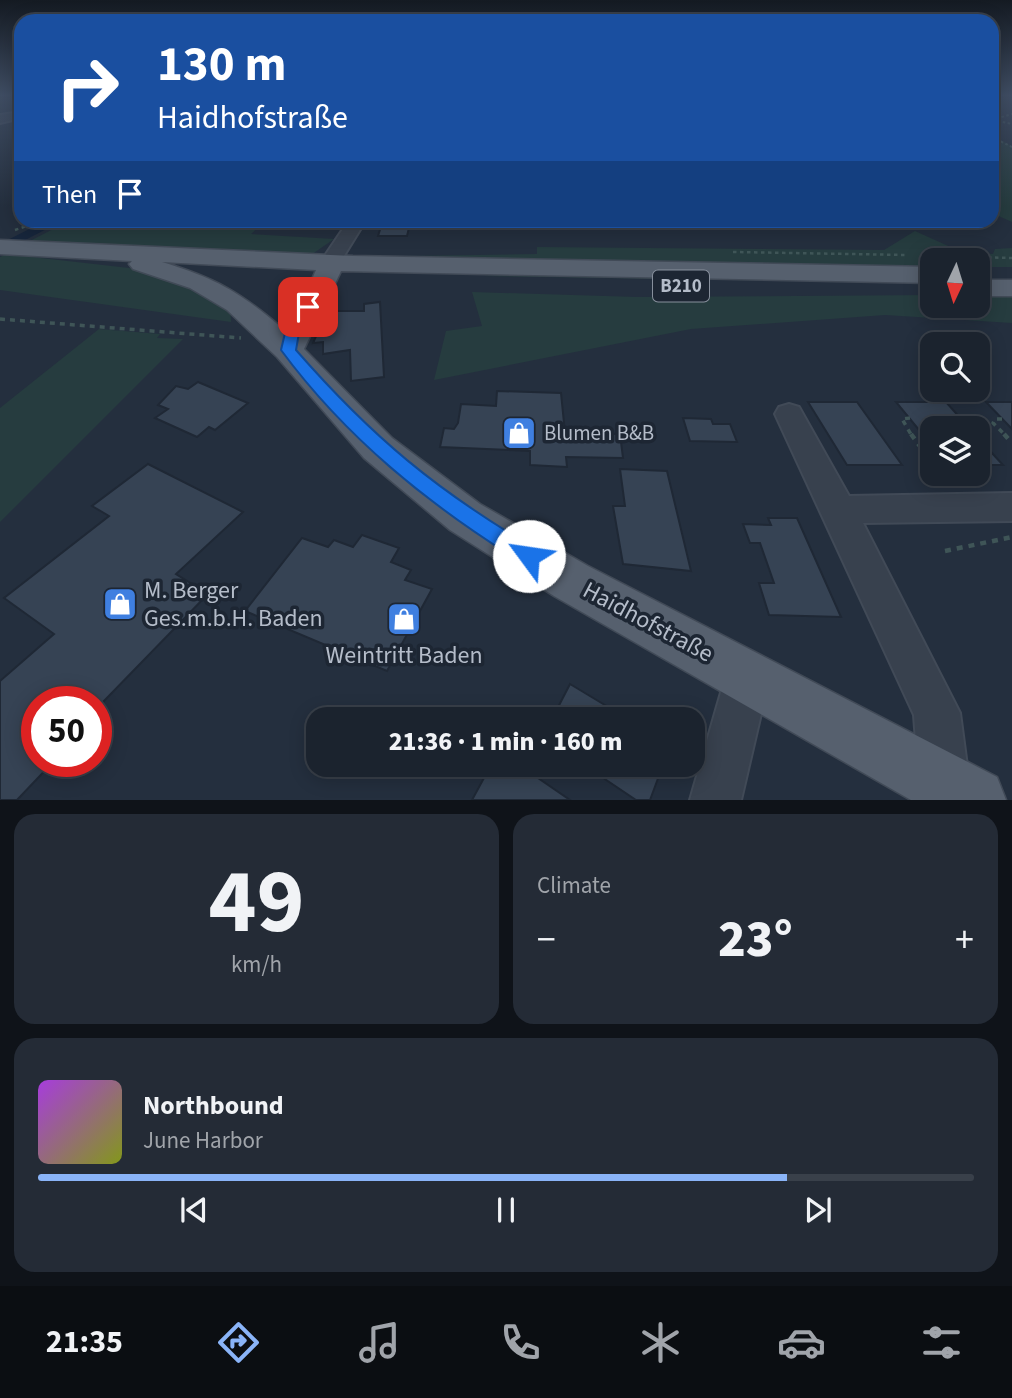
<!DOCTYPE html>
<meta charset="utf-8">
<style>
body{margin:0;font-family:"Source Sans 3",sans-serif;background:#242b36;color:#f1f3f6;height:100vh;display:flex;flex-direction:column;font-size:26px;white-space:nowrap}
*{box-sizing:border-box;margin:0}
p{font-size:23px;color:#a0a4aa}
.icon{flex:none;width:38px;height:38px;fill:none;stroke:currentColor;stroke-width:2;stroke-linecap:round;stroke-linejoin:round}
.map{position:relative;height:800px;overflow:hidden}
.details{display:flex;flex-direction:column;gap:14px;padding:14px;background:#0f1319;flex:1}
.details>*{flex:none}
.hud{position:absolute;left:14px;top:14px;width:985px;height:214px;border-radius:21px;box-shadow:0 4px 18px #0003,0 0 0 2px #39404a;background:#1a4fa0;color:#fff;overflow:hidden}
.needle{width:46px;rotate:184deg}
.buttons{position:absolute;left:920px;top:248px;display:grid;gap:14px}
.buttons a{display:grid;place-items:center;width:70px;height:70px;border-radius:14px;background:#1b232e;box-shadow:0 4px 18px #0003,0 0 0 2px #39404a;font-size:35px}
.speed{position:absolute;left:21px;top:686px;display:flex;gap:14px;font-size:35px;font-weight:700;text-align:center}
.speed>*{display:grid;place-content:center;width:91px;height:91px;border-radius:50%;background:#1b232e;box-shadow:0 4px 18px #0003,0 0 0 2px #39404a;line-height:1}
.speed .limit{border:10px solid #d22;background:#fff;color:#111}
.pin{position:absolute;display:grid;place-items:center;width:60px;height:60px;color:#fff;margin:-30px;border-radius:14px;box-shadow:0 4px 10px #0006}
.me{position:absolute;width:77px;margin:-38px;rotate:301deg;stroke-linejoin:round;filter:drop-shadow(0 0 5px #0008)}
.turn{display:flex;align-items:center;gap:24px;height:147px;padding:0 28px;font-size:32px}
.turn .icon{width:91px;height:91px;stroke-width:2.5}
.turn b{display:block;font-size:49px;line-height:60px}
.then{display:flex;align-items:center;height:66px;padding:0 28px;background:#0003;gap:14px;font-size:26px}
.big{font-size:52px;font-weight:800;line-height:1.1}
.details .card{flex:1;display:flex;flex-direction:column;justify-content:center;gap:10px;min-width:0;padding:0 24px;border-radius:21px;background:#242b36}
.details .dial{align-items:center;gap:0}
.dial b{font-size:91px;line-height:1}
.song{display:flex;align-items:center;gap:21px}
.cover{width:84px;height:84px;border-radius:10px;background:linear-gradient(135deg,hsl(280 70% 55%),hsl(70 70% 35%))}
.played{height:7px;border-radius:4px;background:linear-gradient(90deg,#8ab4f8 80%,#39404a 80%)}
.keys{display:flex;justify-content:space-around;direction:ltr}
.heat{display:flex;justify-content:space-between;align-items:center;font-size:38px;direction:ltr}
.details .tiles{flex:1;display:grid;gap:14px;grid-template-columns:1fr 1fr}
.card:last-child{grid-column:span 2}
.trip{position:absolute;left:306px;top:707px;width:399px;height:70px;border-radius:21px;background:#1b232e;box-shadow:0 4px 18px #0003,0 0 0 2px #39404a;font-weight:800;line-height:70px;text-align:center}
.tabs{display:flex;height:112px;justify-content:space-around;align-items:center;background:#0b0e12;color:#a0a4aa}
.tabs .icon{width:49px;height:49px}
.tabs .on{color:#8ab4f8}
.tabs b{font-size:32px;color:#f1f3f6}
.map>svg:first-child{display:block}
</style>
<div class="map">
<svg width="1012" height="800" viewBox="0 0 1012 800">
<rect width="100%" height="100%" fill="#242f3e"/>
<path fill="#263c3f" d="M992 136 1012 146V222L992 213Z
M69 221H345L339 227 263 223 251 234 334 239 308 257 24 244Z
M915 231 966 254H993L995 249 1012 248V267H978V261H933V267L434 259 403 256 537 254V247L884 250Z
M6 254 138 269 171 277 230 304 231 322 0 290V257Z
M550 273 933 279V283L482 276Z
M472 292 637 297 933 295V306H978V295H1012V323L885 315 691 329 434 380 446 331 482 326Z
M99 329 160 334 157 338 183 339 0 522V408Z"/>
<g fill="none" stroke-linecap="round" stroke-linejoin="round">
<path fill="#17263c" fill-rule="evenodd" d="M47 220H64L0 253V244Z"/>
</g>
<path fill="#364354" stroke="#1f2835" stroke-width="2" d="M383 220H411L407 236H378Z
M380 302 384 377 351 381 350 350 323 354V342L313 343 327 311H364V304Z
M198 382 248 403 215 430 209 427 197 437 155 418 168 409 158 405 176 386 188 389Z
M497 391 561 393 565 433 620 434 623 458 566 457 567 467 530 465V451L440 447 444 428 454 429 458 423 461 404 496 406Z
M808 402H857L902 465H847Z
M896 402H946L970 429H933V447Z
M986 402H1012V429Z
M683 418 711 419 713 424H730L737 442 690 441Z
M978 438 991 452 1003 465H978Z
M148 464 243 512 176 574 208 594 103 702H37V761H54L17 800H0V681L54 634 4 598 109 516 92 506Z
M620 469 667 471 691 571 623 564 613 506H625Z
M768 518H797L841 617 769 615 759 583H774L760 543H750L743 524 771 525Z
M362 535 399 548 391 562 411 570 405 580 432 589 387 671 245 611 302 538 328 547 334 540 353 547Z
M570 684 628 719H552Z
M491 765H519L570 800H472Z
M584 765H663L650 800H636Z"/>
<g fill="none" stroke-linecap="round" stroke-linejoin="round">
<g stroke="#414a57" stroke-width="4">
<path id="minor" d="M21 112V118L0 123V115Z
M349 220H366L337 267H323L320 263Z
M789 404 799 407 849 496 1012 493V521L863 523 960 713 969 781 962 799H926L919 781 914 715 775 414 779 407Z
M748 653 764 659 770 675 741 800H690L726 675 732 659Z"/>
</g>
<g stroke="#414a57" stroke-width="3">
<path id="major" d="M0 240 353 256 933 267V283L341 271 304 349 392 438 480 504 588 566 997 777 1006 800H911L554 596 450 530 364 458 277 357 227 310 190 288 133 269 129 264 132 261 0 254ZM162 262 316 270 310 284 282 328C240 292 215 278 162 262Z
M978 280H1012V296H978Z"/>
</g>
<path stroke="#3f5557" stroke-width="2" stroke-dasharray="2.5 2.5" stroke-linecap="butt" d="M992 120 1012 114
M993 120 1012 124
M992 137 1012 147
M40 222 46 220"/>
<path stroke="#3f5557" stroke-width="2.5" stroke-dasharray="3.5 3.5" stroke-linecap="butt" d="M15 230 45 220
M733 252 907 255
M932 256 1012 258"/>
<path stroke="#3f5557" stroke-width="3.5" stroke-dasharray="5 5" stroke-linecap="butt" d="M0 319 241 338
M910 418 902 419 912 436
M1002 419H995L993 423 1006 436"/>
<path stroke="#3f5557" stroke-width="4.5" stroke-dasharray="6 6" stroke-linecap="butt" d="M911 434 933 464
M1004 434 1012 443
M941 474 948 484
M945 551 1012 537"/>
<use href="#minor" fill="#38414e" fill-rule="evenodd"/>
<use href="#major" fill="#56606e" fill-rule="evenodd"/>
</g>
<linearGradient id="sky" x2="0" y2="1"><stop stop-color="#141a22"/><stop offset="0.46" stop-color="#3f4d63"/><stop offset="1" stop-color="#3f4d63" stop-opacity="0"/></linearGradient>
<rect width="1012" height="207" fill="url(#sky)"/>
<path fill="#1a73e8" stroke="#114b97" stroke-width="2" d="M308 303 314 307 299 333 296 350C372 437 437 491 536 549L539 556 536 562 529 565 521 562C429 505 346 438 281 350L285 333 303 304Z"/>
<defs>
<g id="shop-square" transform="scale(1.75)"><rect x="-9" y="-9" width="18" height="18" rx="4" fill="#3f7fe0" stroke="#1d2633"/><path d="M-5-2.5h2.3a2.7 3.5 0 0 1 5.4 0H5L5.5 6h-11ZM-1.5-2.5h3a1.5 2.3 0 0 0-3 0Z" fill="#fff"/></g>
</defs>
<g fill-rule="evenodd">
<use href="#shop-square" x="519" y="433"/>
<use href="#shop-square" x="120" y="604"/>
<use href="#shop-square" x="404" y="619"/>
</g>
<g text-anchor="middle" dominant-baseline="central" stroke-width="7" stroke-linejoin="round" paint-order="stroke">
<rect fill="#1d2633" stroke="#878f9c" stroke-width="2" x="653" y="270.5" width="56" height="31" rx="5"/>
<g font-size="19" font-weight="bold" fill="#b4bcc9">
<text x="681" y="286">B210</text>
</g>
<g font-size="21" fill="#b4bcc9" stroke="#1d2633" text-anchor="start">
<text x="544" y="433">Blumen B&amp;B</text>
</g>
<g font-size="24" fill="#b4bcc9" stroke="#1d2633" text-anchor="start">
<text x="144" y="590">M. Berger<tspan x="144" dy="28">Ges.m.b.H. Baden</tspan></text>
<text x="404" y="655" text-anchor="middle">Weintritt Baden</text>
</g>
<g font-size="24" fill="#b4bcc9" stroke="#1d2633">
<text transform="translate(648 622) rotate(28)">Haidhofstraße</text>
</g>
</g>
</svg>
<div class="buttons">
<a><svg class="needle" viewBox="-14 -14 28 28"><path d="M0-13l5 13h-10z" fill="#e53935"/><path d="M0 13l5-13h-10z" fill="#a0a4aa"/></svg></a>
<a><svg class="icon" aria-label="search" viewBox="0 0 24 24"><circle cx="10" cy="10" r="6"/><path d="M15 15l6 6"/></svg></a>
<a><svg class="icon" aria-label="layers" viewBox="0 0 24 24"><path d="M12 4l9 5-9 5-9-5zM3 14l9 5 9-5"/></svg></a>
</div>
<div class="speed"><div class="limit">50</div></div>
<div class="pin" style="left:308px;top:307px;background:#d93025"><svg class="icon" aria-label="arrive" viewBox="0 0 24 24"><path d="M6 21V4h12l-3 4 3 4H6"/></svg></div>
<svg class="me" style="left:529px;top:556px" viewBox="-20 -20 40 40"><circle r="19" fill="#fff"/><path d="M0-13L10 11 0 6-10 11z" fill="#1a73e8"/></svg>
<div class="trip">21:36 · 1 min · 160 m</div>
<div class="hud">
<div class="turn"><svg class="icon" aria-label="right" viewBox="0 0 24 24"><path d="M7 20v-9h11M14 6l5 5-5 5"/></svg><div><b>130 m</b>Haidhofstraße</div></div>
<div class="then">Then<svg class="icon" aria-label="arrive" viewBox="0 0 24 24"><path d="M6 21V4h12l-3 4 3 4H6"/></svg></div>
</div>
</div>
<section class="details">
<div class="tiles">
<div class="card dial"><b>49</b><p>km/h</p></div>
<div class="card"><p>Climate</p>
<div class="heat"><a>−</a><b class="big">23°</b><a>+</a></div>
</div>
<div class="card">
<div class="song"><i class="cover"></i><div><b>Northbound</b><p>June Harbor</p></div></div>
<div class="played"></div>
<div class="keys"><svg class="icon" aria-label="previous" viewBox="0 0 24 24"><path d="M18 5L8 12l10 7zM5 5v14"/></svg><svg class="icon" aria-label="pause" viewBox="0 0 24 24"><path d="M8 5v14M16 5v14"/></svg><svg class="icon" aria-label="next" viewBox="0 0 24 24"><path d="M6 5l10 7-10 7zM19 5v14"/></svg></div>
</div>
</div>
</section>
<nav class="tabs">
<b>21:35</b>
<svg class="icon on" aria-label="directions" viewBox="0 0 24 24"><path d="M12 3l9 9-9 9-9-9zM9 14v-3h6M13 9l2 2-2 2"/></svg>
<svg class="icon" aria-label="music" viewBox="0 0 24 24"><path d="M9 18V5l10-2v13"/><circle cx="6" cy="18" r="3"/><circle cx="16" cy="16" r="3"/></svg>
<svg class="icon" aria-label="phone" viewBox="0 0 24 24"><path d="M5 4h4l2 5-3 2q2 4 5 5l2-3 5 2v4C11 20 4 13 5 4z"/></svg>
<svg class="icon" aria-label="climate" viewBox="0 0 24 24"><path d="M12 3v18M4 7l16 10M4 17L20 7"/></svg>
<svg class="icon" aria-label="car" viewBox="0 0 24 24"><path d="M5 17H2v-5l4-1 3-4h7l3 4 3 1v5h-3M9 17h6M6 11h13"/><circle cx="7" cy="17" r="2"/><circle cx="17" cy="17" r="2"/></svg>
<svg class="icon" aria-label="filters" viewBox="0 0 24 24"><path d="M4 7h16M4 17h16"/><circle cx="9" cy="7" r="2"/><circle cx="15" cy="17" r="2"/></svg>
</nav>
